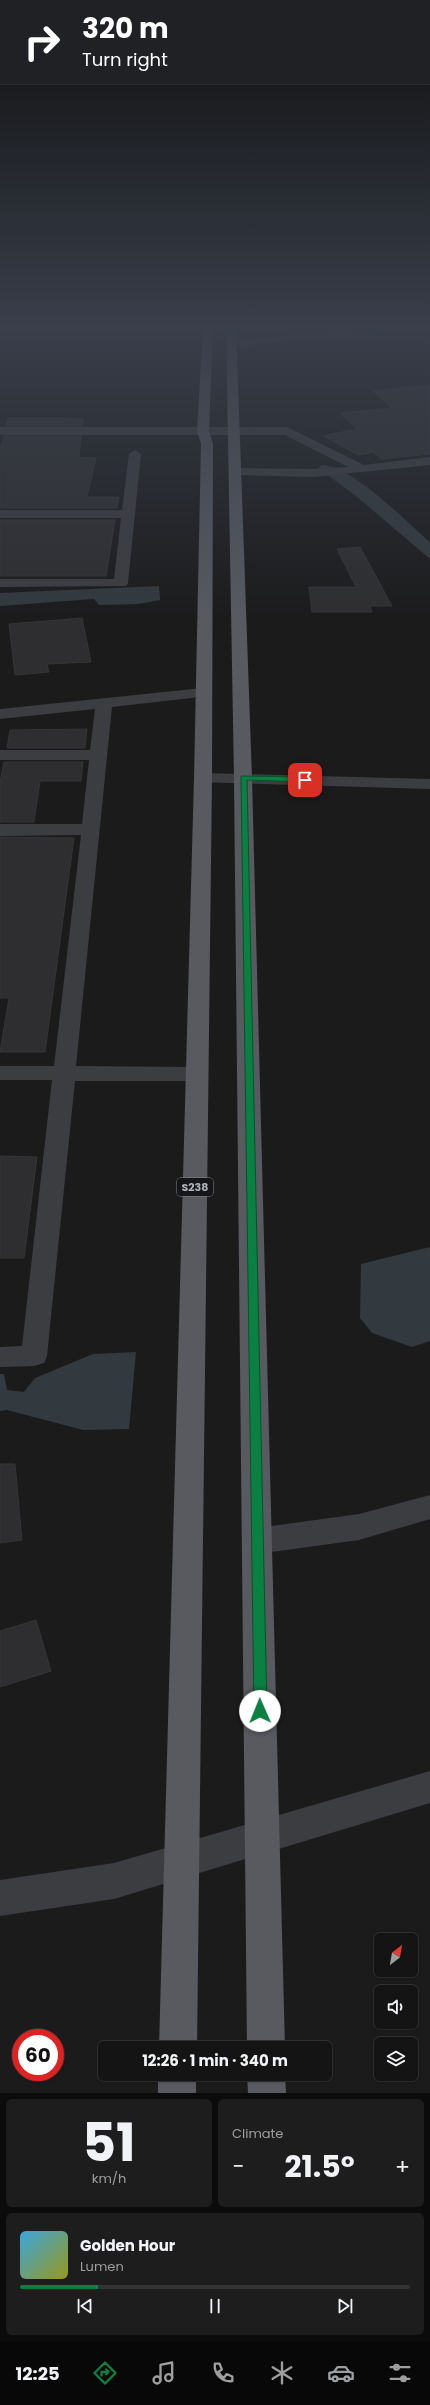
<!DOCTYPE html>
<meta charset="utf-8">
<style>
body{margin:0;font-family:Poppins,sans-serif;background:#1d1d1e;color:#f1f3f6;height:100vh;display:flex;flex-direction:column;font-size:15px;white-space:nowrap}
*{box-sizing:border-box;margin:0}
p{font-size:13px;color:#9d9ea0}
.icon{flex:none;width:22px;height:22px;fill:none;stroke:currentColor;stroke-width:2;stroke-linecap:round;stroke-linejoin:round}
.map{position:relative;height:2093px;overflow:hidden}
.side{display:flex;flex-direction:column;gap:6px;padding:6px;background:#0b0b0c;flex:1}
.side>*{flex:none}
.top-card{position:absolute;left:0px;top:0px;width:430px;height:84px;box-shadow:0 1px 3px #0004,0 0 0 1px #333334;background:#202124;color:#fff;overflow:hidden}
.needle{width:26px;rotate:31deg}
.tools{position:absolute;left:374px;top:1933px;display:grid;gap:8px}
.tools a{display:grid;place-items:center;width:44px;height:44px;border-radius:6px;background:#141415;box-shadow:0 1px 3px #0004,0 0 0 1px #333334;font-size:20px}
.speed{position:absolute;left:12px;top:2029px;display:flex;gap:8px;font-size:20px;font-weight:700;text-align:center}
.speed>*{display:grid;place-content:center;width:52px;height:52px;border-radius:50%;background:#141415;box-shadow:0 1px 3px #0004,0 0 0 1px #333334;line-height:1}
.speed .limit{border:6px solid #d22;background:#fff;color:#111}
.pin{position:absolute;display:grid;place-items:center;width:34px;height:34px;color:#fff;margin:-17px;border-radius:8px;box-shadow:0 2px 6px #0006}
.me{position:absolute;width:44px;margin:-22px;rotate:359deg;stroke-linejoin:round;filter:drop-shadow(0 0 3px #0008)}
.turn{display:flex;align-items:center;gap:14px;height:84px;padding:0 16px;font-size:18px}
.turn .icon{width:52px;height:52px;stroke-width:2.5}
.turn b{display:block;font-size:28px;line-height:34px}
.big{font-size:30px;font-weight:700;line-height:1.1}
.side .tile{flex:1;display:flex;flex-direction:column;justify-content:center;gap:6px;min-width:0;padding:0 14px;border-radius:6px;background:#1d1d1e}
.side .dial{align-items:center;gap:0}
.dial b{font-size:52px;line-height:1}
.song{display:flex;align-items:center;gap:12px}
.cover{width:48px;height:48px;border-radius:6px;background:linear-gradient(135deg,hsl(200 70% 55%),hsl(60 70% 35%))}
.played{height:4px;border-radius:2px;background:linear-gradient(90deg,#0b8043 20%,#333334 20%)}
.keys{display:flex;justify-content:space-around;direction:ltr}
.heat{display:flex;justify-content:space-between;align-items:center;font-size:22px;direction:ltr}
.side .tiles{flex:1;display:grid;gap:6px;grid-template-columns:1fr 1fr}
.tile:last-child{grid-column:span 2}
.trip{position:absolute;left:98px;top:2041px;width:234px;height:40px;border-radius:6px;background:#141415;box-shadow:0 1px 3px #0004,0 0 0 1px #333334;font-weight:700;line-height:40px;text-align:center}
.dock{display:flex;height:64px;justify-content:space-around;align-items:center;background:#080808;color:#9d9ea0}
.dock .icon{width:28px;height:28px}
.dock .active{color:#0b8043}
.dock b{font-size:18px;color:#f1f3f6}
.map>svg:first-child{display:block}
</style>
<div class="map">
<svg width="430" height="2093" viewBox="0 0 430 2093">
<rect width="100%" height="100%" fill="#1b1b1c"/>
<path fill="#323a3f" d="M322 465C354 467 404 520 430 542V559L356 496 318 468Z
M159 586 160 600 139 604 99 605 94 599 0 606V593Z
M430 1247V1341L412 1347 372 1333 360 1318 361 1264Z
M136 1352 129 1429 83 1430 7 1410 0 1411V1374H4L7 1390 24 1392 35 1378 93 1354Z"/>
<path fill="#2e2e30" stroke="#353538" d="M430 385V454L381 459 373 452 358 455 324 436 357 429 340 413 392 408 373 391Z
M8 418H62L83 419 82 426H6Z
M4 436H81L79 457 96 458 87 497H119L117 508H0V450Z
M0 520H115L106 576H0Z
M360 547 392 606H370L372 612H312L309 587H356L337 549Z
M82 618 91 662 47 664 49 672 15 675 9 624Z
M87 729 85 748H7L10 730Z
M4 762H83L81 781H40L34 822H0V782Z
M0 837 74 838 45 1052H0L9 998H0Z
M0 1156 37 1157 24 1258H0Z
M0 1464H15L22 1540 0 1543Z
M36 1620 51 1671 0 1687V1631Z"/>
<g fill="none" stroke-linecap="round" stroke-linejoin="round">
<path fill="#3c3d41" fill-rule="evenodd" d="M386 327H422L417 330 232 346 227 343 232 340Z
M0 427H287L364 465 430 457V465L313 477 236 475 231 474 230 471 231 468 313 469 348 467 285 435H0Z
M135 450 141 454 128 583 126 586 0 587V579H114L121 518H0V510H122L129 454Z
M203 688 209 690 211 693 209 696 112 707 76 1066 197 1067 205 1069 208 1074 205 1079 197 1081H75L47 1356 44 1363 34 1366 0 1367V1347L22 1346 52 1080H0V1066H54L81 835 0 836V824H82L89 760H0V750H90L95 709 0 719V709Z
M203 773 430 779V789L197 782 194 778 197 774Z
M430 1495V1519L359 1540 257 1554 246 1550 242 1541 246 1532 257 1528 359 1514Z
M430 1771V1803L114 1899 0 1916V1880L114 1863Z"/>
<path fill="#585a60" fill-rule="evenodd" d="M203 327H213L209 432 213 443 212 778 197 2048H159L194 778 201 443 197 432Z
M226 327H236L252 778 285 2048H247L234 778Z
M158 2074H196V2093H158Z
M247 2074H285L286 2093H248Z"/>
</g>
<linearGradient id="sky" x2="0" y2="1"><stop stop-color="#0f0f0f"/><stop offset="0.53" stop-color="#393f4b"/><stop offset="1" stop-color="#393f4b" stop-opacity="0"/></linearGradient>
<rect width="430" height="620" fill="url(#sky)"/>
<path fill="#0b8043" stroke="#07532c" d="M241 776 305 777 309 780 305 782 247 780 267 1711 265 1716 260 1717 256 1716 254 1711Z"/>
<g text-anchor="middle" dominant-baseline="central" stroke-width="4" stroke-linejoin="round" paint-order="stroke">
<rect fill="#151617" stroke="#818489" stroke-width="1" x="177" y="1178" width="36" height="18" rx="3"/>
<g font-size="11" font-weight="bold" fill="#afb3ba">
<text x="195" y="1187">S238</text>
</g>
</g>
</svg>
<div class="tools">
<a><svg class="needle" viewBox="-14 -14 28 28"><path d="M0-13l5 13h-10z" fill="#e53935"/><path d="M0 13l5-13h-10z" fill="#9d9ea0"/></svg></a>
<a><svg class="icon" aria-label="sound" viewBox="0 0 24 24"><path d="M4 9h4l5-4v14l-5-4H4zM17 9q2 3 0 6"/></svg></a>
<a><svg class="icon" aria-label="layers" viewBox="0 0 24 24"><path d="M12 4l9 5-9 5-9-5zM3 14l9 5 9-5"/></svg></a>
</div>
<div class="speed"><div class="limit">60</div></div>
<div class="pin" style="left:305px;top:780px;background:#d93025"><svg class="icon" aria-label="arrive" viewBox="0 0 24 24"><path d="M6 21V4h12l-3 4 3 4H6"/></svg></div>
<svg class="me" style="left:260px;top:1711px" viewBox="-20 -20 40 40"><circle r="19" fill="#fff"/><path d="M0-13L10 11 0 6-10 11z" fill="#0b8043"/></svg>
<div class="trip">12:26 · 1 min · 340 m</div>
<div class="top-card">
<div class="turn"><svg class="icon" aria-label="right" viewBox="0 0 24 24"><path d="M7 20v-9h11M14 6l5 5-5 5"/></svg><div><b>320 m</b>Turn right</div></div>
</div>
</div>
<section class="side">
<div class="tiles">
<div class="tile dial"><b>51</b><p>km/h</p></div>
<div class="tile"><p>Climate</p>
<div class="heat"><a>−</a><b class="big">21.5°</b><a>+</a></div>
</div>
<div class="tile">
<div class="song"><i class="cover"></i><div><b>Golden Hour</b><p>Lumen</p></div></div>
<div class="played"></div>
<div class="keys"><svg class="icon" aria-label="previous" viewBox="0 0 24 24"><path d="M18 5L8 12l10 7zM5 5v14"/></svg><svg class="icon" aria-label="pause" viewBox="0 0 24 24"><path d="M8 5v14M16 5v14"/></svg><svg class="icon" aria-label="next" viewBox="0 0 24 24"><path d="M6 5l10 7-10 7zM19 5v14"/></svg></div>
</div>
</div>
</section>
<nav class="dock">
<b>12:25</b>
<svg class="icon active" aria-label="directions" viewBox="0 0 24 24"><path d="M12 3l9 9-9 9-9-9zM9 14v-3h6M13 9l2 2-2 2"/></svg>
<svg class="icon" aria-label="music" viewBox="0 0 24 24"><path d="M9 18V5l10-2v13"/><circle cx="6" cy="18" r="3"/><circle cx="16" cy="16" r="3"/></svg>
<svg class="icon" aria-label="phone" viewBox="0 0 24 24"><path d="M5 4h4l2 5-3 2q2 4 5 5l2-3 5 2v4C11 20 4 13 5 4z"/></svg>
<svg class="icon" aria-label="climate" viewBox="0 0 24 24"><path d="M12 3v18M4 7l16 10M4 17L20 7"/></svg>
<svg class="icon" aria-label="car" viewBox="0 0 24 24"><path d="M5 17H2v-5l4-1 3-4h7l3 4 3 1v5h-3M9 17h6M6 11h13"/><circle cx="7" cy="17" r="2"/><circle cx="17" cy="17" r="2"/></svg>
<svg class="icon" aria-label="filters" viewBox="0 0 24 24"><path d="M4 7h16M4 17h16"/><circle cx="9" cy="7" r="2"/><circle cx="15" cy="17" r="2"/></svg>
</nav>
